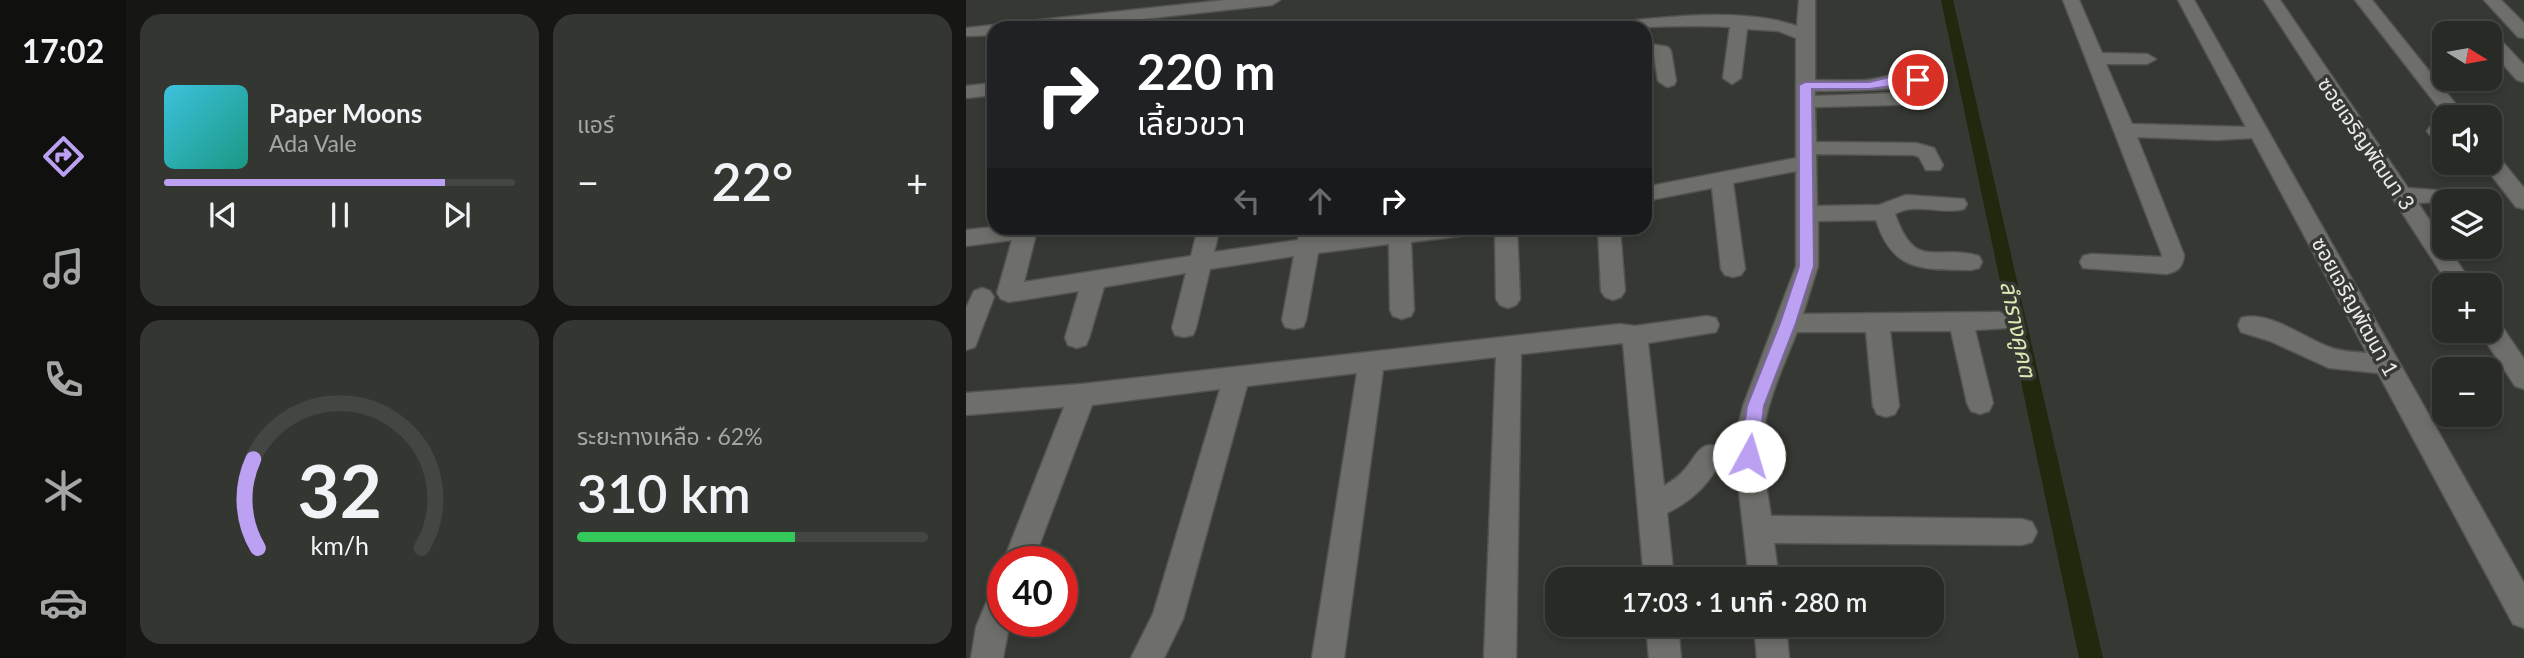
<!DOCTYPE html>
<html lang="th">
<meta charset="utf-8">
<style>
body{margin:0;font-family:Lato,"Noto Sans Thai",sans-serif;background:#343632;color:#f1f3f6;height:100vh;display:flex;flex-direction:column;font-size:26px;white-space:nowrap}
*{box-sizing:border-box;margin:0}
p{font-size:23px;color:#a5a7a7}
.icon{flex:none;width:38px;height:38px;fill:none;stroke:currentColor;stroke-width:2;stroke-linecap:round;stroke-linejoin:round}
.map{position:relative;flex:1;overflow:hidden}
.sheet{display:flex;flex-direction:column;gap:14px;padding:14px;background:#161715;width:840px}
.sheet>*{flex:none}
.guide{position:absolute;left:21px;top:21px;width:665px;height:214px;border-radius:21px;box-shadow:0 4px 10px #0003,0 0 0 2px #444643;background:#202124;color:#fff;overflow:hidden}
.needle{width:46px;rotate:101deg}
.tools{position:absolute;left:1466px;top:21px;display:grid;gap:14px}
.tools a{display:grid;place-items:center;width:70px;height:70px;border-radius:14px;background:#282a26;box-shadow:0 4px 10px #0003,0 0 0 2px #444643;font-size:35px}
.speed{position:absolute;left:21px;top:546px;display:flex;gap:14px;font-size:35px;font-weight:700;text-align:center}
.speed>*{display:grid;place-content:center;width:91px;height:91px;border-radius:50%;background:#282a26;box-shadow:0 4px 10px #0003,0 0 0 2px #444643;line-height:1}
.speed .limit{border:10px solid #d22;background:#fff;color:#111}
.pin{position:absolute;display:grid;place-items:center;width:60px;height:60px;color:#fff;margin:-30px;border:4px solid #fff;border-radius:50%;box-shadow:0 2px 7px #0007}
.me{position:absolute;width:77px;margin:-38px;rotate:6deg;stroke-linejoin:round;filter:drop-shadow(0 0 5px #0008)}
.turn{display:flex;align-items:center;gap:24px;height:147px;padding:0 35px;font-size:32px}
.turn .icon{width:91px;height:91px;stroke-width:2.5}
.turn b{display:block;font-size:49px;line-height:60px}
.lanes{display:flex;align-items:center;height:66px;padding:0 35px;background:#0003;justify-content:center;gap:35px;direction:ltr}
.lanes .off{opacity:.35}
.big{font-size:52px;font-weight:600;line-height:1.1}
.sheet .tile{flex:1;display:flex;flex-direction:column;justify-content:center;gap:10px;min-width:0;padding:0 24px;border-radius:21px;background:#343632}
.sheet .dial{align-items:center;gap:0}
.dial svg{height:182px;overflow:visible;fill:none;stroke:#444643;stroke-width:7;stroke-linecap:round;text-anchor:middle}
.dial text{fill:#f1f3f6;stroke:none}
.song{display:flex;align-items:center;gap:21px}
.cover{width:84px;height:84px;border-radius:10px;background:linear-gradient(135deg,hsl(190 70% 55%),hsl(170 70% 35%))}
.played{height:7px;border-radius:4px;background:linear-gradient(90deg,#bca0f2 80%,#444643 80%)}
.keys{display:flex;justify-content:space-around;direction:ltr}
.heat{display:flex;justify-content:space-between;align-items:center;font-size:38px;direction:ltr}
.charge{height:10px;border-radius:5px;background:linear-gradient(90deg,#34c759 62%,#444643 0)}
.sheet .tiles{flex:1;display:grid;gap:14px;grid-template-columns:repeat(2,1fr)}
.trip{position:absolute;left:579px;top:567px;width:399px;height:70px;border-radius:21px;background:#282a26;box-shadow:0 4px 10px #0003,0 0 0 2px #444643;font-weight:600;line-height:70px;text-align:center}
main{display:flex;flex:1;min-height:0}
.menu{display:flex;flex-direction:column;width:126px;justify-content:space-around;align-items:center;background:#10110f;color:#a5a7a7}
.menu .icon{width:49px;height:49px}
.menu .current{color:#bca0f2}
.menu b{font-size:32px;color:#f1f3f6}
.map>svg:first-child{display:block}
</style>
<main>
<nav class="menu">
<b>17:02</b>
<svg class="icon current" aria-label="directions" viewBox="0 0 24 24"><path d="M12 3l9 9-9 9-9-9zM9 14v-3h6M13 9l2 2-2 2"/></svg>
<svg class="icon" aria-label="music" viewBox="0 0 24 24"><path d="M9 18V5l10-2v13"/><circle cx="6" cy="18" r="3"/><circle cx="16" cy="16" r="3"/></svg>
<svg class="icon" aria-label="phone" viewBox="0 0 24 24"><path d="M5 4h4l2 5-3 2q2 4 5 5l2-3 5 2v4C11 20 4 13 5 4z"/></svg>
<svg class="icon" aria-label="climate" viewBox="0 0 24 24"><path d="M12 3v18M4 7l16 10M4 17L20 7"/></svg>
<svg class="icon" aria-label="car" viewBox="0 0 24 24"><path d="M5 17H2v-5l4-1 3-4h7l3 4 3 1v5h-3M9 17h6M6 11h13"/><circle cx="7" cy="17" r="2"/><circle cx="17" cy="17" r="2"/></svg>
</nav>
<section class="sheet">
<div class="tiles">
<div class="tile">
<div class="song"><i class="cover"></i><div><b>Paper Moons</b><p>Ada Vale</p></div></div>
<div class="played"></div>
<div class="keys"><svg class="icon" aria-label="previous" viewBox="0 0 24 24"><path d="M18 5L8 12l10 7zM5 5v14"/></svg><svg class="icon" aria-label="pause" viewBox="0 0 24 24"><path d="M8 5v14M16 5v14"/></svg><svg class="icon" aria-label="next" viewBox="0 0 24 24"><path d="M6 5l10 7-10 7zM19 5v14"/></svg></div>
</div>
<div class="tile"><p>แอร์</p>
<div class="heat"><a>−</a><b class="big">22°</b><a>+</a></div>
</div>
<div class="tile dial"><svg viewBox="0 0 100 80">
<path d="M14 69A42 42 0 1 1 86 69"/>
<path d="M14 69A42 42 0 0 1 12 30" stroke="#bca0f2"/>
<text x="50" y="56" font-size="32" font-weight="700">32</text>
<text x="50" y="72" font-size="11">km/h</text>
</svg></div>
<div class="tile"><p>ระยะทางเหลือ · 62%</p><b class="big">310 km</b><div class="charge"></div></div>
</div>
</section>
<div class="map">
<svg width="1558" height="658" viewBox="0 0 1558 658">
<rect width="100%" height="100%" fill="#363833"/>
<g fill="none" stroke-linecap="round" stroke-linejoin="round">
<path fill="#22280e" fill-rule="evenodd" d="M975 0H987L1137 658H1113Z"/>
<g stroke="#535451" stroke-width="3">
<path id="minor" d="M259 0H314L306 5 93 28H36L45 23Z
M833 0H849V80C866 80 883 81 901 80 917 79 948 65 961 80 951 91 868 91 849 91V96L963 92 972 98 963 104 849 107 850 142 950 143 968 148 977 165 974 170H960L953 157 948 155 850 154 851 206 913 205 940 195 998 199 1001 204 998 209C976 215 950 202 929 214 950 273 969 243 1013 256L1016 262 1013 268 1005 270C957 269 927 273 910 220L852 221V266L837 314 1032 312 1041 314 1044 321 1041 328 1009 330 1027 403 1023 411 1014 414 1005 411 1001 403 985 331H924L933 406 929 414 920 417 911 414 907 406 900 332H831C818 365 801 400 797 435 795 462 801 489 805 516L1056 519 1066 522 1071 532 1066 542 1056 545 808 543 813 579H783L769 456 770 434 777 406 830 266V171L767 183 779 269 775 275 767 277 759 275 755 269 746 188 679 201V187L830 158V38L812 31 781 29 775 78 766 84 757 78 764 27C719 24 678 28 634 28L643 23C699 17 777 7 831 26Z
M1097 0H1113L1136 53 1181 54 1190 59 1181 64H1140L1166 124 1280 127 1212 0H1228L1558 583V628L1547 624 1412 373 1363 368 1304 341 1275 332 1272 325 1275 318C1303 310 1338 338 1363 347 1375 352 1389 352 1401 353L1286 138 1250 140 1171 137 1218 255C1217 267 1212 271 1201 274L1117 268 1114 262 1117 256 1125 254 1195 257 1196 255Z
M1298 0H1314L1442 188 1481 191 1484 196 1481 201 1452 203 1507 285H1483Z
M1389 0H1406L1500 117H1480Z
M1518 0H1535L1558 23V38L1552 37Z
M28 25 35 28H28V35L0 36V28Z
M1524 34 1530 35 1558 65V82L1551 80 1524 50Z
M679 43 702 47 705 51 710 81 708 85 701 87 692 81 688 55 679 53Z
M28 83V95L0 98V86Z
M1471 125H1479V137L1464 135 1461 131 1464 127Z
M1524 154 1531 155 1558 188V209L1550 207 1516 163H1524Z
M28 227 63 228 69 238 58 282 225 256 232 228H254L248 252 332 240 334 228H356L355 237 433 228H506L503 233 495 236 445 242 448 310 445 316 436 319 427 316 424 310 423 244 352 253 340 320 337 327 328 329 319 327 316 320 328 256 244 269 230 328 227 335 218 337 209 335 206 328 220 273 138 287 123 338 120 345 111 348 102 345 99 338 113 291 43 302 35 299 31 293 46 240 0 246V230Z
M529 228H551L554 299 550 305 542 308 534 305 530 299Z
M632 228H654L659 291 655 297 647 300 639 297 635 291Z
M16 288 24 291 28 297 9 347 0 350V308L8 291Z
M741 316 750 318 753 325 750 332 682 343 698 486C706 481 714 476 720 468 731 455 734 440 754 447L758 455C744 483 729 499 701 513L708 579H678L657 343 555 354 550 658H518L530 357 417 370 378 658H346L391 373 281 386 217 619 198 658H165L187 614 254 389 126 405 67 562H37L98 407 0 415V393L116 384 654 324 669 326Z
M1524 320 1533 322 1558 359V389L1549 386 1513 331H1524Z
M37 585V621H44L37 658H5L10 627 26 589Z
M680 625H712L715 658H683Z
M788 625H820L823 658H791Z"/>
</g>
<use href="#minor" fill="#6e6f6a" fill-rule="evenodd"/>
</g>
<path fill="#bca0f2" stroke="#7a689d" stroke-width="2" d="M952 76 956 77V82L903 89H846L848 266 830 323 798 406 792 456 789 462 783 464 777 462 774 456 781 406 814 323 833 266V85L839 82H903L924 77Z"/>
<g text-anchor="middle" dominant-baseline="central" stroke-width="7" stroke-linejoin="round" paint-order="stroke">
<g font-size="21" fill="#ebece9" stroke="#363833">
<text transform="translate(1401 143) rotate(56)">ซอยเจริญพัฒนา 3</text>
<text transform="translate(1390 306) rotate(61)">ซอยเจริญพัฒนา 1</text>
</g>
<g font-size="23" font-style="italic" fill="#dae9b2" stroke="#363833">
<text transform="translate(1053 329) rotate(78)">ลำรางคูคต</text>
</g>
</g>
</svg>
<div class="tools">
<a><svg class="needle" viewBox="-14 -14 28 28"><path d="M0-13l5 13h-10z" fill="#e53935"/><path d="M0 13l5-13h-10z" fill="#a5a7a7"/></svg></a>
<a><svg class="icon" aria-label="sound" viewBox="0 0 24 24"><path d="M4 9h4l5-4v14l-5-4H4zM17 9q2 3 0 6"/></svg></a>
<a><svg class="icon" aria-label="layers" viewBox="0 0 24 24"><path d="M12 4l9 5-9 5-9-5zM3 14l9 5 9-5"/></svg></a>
<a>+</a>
<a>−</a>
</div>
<div class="speed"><div class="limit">40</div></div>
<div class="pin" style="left:952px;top:80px;background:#d93025"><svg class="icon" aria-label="arrive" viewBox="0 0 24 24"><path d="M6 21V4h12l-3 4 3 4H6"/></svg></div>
<svg class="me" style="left:783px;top:456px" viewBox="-20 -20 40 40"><circle r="19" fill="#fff"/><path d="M0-13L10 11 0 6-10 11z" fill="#bca0f2"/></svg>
<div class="trip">17:03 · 1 นาที · 280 m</div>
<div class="guide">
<div class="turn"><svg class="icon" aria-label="right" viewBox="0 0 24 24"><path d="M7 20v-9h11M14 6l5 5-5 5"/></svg><div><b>220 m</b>เลี้ยวขวา</div></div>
<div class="lanes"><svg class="icon off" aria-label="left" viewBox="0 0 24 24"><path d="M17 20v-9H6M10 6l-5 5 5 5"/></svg><svg class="icon off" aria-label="ahead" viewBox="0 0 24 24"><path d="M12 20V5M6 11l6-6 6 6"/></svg><svg class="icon" aria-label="right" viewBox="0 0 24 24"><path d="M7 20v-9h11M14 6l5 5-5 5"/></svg></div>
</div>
</div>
</main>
